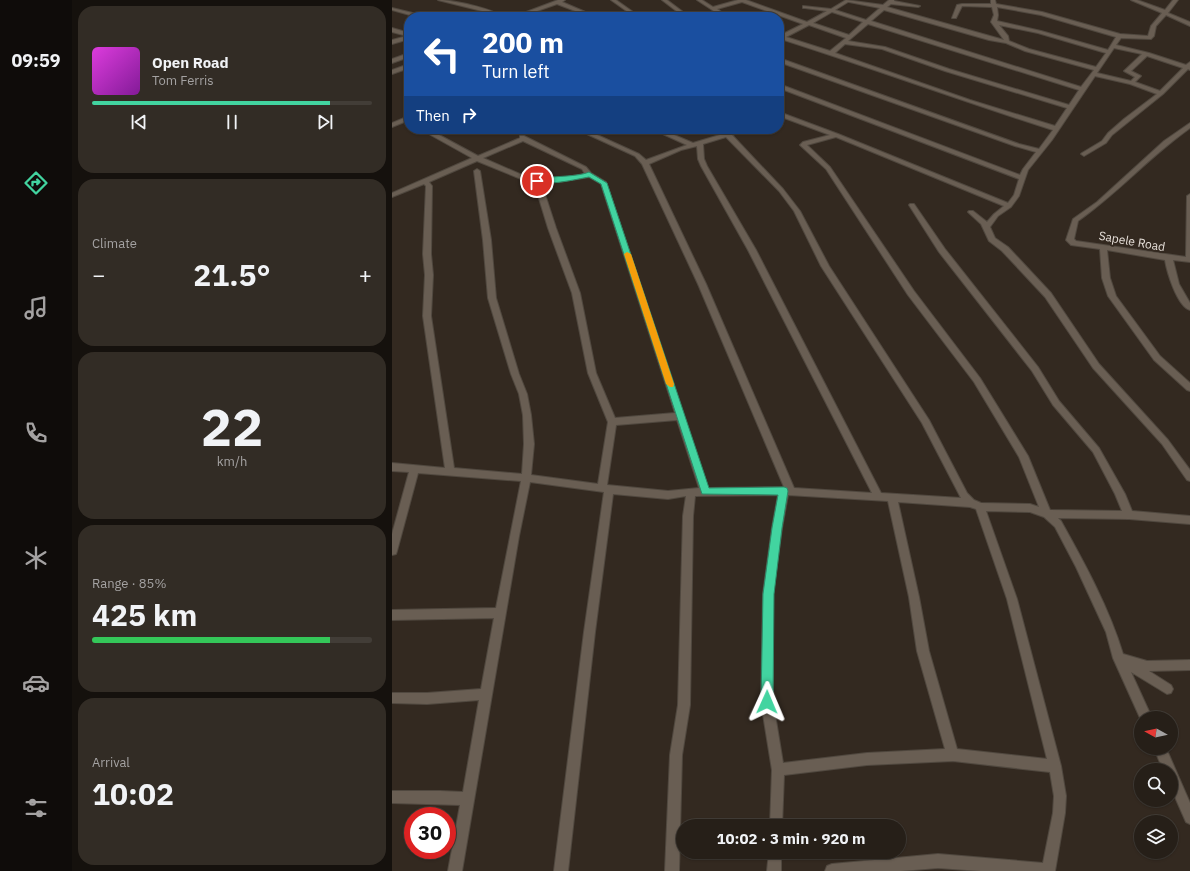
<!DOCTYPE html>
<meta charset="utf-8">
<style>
body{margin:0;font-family:"IBM Plex Sans",sans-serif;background:#322c25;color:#f1f3f6;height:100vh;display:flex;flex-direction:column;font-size:15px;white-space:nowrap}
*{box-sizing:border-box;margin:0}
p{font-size:13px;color:#a4a2a2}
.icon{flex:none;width:22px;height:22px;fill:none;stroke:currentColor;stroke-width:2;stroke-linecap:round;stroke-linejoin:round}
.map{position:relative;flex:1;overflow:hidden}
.sheet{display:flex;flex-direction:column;gap:6px;padding:6px;background:#15110d;width:320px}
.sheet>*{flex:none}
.hud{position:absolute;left:12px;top:12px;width:380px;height:122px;border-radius:16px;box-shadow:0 1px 3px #0004,0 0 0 1px #423d37;background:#1a4fa0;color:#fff;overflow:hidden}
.needle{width:26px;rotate:278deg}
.fabs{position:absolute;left:742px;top:711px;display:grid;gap:8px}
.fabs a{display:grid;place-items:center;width:44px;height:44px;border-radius:50%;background:#261f18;box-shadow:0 1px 3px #0004,0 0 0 1px #423d37;font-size:20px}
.speed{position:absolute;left:12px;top:807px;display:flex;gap:8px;font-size:20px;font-weight:700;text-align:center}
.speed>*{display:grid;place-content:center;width:52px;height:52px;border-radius:50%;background:#261f18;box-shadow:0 1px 3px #0004,0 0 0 1px #423d37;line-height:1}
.speed .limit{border:6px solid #d22;background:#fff;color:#111}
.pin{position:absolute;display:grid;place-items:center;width:34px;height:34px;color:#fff;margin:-17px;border:2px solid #fff;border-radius:50%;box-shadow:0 1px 4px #0007}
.me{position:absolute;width:44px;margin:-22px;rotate:1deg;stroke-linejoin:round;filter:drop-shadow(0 0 3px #0008)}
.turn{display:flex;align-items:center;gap:14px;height:84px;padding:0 12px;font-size:18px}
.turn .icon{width:52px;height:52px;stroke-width:2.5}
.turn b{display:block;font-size:28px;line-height:34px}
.then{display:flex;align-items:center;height:38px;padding:0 12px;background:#0003;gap:8px;font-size:15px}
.big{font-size:30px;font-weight:700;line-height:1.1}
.sheet .card{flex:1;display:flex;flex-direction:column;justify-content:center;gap:6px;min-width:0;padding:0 14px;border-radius:16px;background:#322c25}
.sheet .dial{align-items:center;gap:0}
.dial b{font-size:52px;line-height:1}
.song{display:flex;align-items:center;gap:12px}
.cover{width:48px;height:48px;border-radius:6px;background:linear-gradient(135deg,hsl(300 70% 55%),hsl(290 70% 35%))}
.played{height:4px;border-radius:2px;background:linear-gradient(90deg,#42d4a0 85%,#423d37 85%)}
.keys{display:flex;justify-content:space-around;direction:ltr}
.heat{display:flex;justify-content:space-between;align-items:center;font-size:22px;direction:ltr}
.charge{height:6px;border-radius:3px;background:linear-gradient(90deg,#34c759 85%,#423d37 0)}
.trip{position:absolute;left:284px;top:819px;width:230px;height:40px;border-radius:20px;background:#261f18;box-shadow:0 1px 3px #0004,0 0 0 1px #423d37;font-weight:700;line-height:40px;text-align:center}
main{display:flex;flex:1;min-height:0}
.dock{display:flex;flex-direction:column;width:72px;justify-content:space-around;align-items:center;background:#0f0c0a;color:#a4a2a2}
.dock .icon{width:28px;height:28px}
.dock .on{color:#42d4a0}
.dock b{font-size:18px;color:#f1f3f6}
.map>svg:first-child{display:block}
</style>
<main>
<nav class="dock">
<b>09:59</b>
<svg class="icon on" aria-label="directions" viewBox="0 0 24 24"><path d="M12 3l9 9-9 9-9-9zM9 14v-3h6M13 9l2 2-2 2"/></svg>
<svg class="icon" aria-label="music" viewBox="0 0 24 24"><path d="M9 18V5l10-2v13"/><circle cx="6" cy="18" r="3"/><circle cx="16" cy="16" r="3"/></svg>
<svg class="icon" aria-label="phone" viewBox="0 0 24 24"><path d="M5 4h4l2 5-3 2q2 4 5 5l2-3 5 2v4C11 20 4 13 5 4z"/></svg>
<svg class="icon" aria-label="climate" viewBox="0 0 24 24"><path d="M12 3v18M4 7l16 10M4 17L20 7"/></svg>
<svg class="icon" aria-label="car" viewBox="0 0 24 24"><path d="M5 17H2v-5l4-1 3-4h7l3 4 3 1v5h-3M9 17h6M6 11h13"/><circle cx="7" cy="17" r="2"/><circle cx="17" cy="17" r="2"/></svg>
<svg class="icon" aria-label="filters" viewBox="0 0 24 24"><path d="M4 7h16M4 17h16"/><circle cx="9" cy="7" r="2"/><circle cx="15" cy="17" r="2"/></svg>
</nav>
<section class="sheet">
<div class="card">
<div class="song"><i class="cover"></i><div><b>Open Road</b><p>Tom Ferris</p></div></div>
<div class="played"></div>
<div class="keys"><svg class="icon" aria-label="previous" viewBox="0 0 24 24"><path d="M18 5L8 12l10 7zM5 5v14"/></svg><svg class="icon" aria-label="pause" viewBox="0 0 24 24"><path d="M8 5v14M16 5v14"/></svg><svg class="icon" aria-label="next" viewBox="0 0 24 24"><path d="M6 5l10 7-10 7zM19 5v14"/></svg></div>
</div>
<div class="card"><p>Climate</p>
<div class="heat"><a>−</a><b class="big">21.5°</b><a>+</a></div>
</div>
<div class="card dial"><b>22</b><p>km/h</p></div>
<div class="card"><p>Range · 85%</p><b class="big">425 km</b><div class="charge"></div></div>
<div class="card"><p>Arrival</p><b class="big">10:02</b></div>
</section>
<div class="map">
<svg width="798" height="871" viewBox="0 0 798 871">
<rect width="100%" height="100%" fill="#332920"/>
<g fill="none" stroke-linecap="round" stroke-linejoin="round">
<g stroke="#50483f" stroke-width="2">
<path id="minor" d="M46 0C60 0 100 8 111 17H105L99 14 88 17H81L94 12Z
M166 0H173L170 2 205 17H199L165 4 128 17H121Z
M219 0H224L248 17H243Z
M270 0H275L295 15 291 16Z
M305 0H310L321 7 346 0H354L415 22 435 11 413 8H411V6L439 9 454 0 491 5 497 0H502V1L528 6 526 7 499 4 495 7 612 40 599 22 602 15 600 7 570 6 564 18H560L565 5 570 4H599V0H603L604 4 650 12 728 34 756 36 759 26 770 13 739 0H745L773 10 781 0H786L776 13 798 22V26L774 15 764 26 762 36 759 39 729 38 724 45 757 53 794 65 798 62V70L796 69 771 94 720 135 714 143 692 156 689 154 690 153 710 141 716 133 732 119 765 94 738 84 703 76 660 140 636 170 627 196 619 207 606 216 598 227 603 238 616 247 659 293 707 364 776 440 798 470V481L795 480 770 444 701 368 653 297 610 251 597 241 589 224 576 212 577 211H581L595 222 602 214 612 206 444 137 415 145 438 167 522 291 588 378 636 456 658 510 730 511 723 494 701 452 661 405 640 371 547 252 517 205 518 204H522L553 249 646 367 667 401 707 448 733 494 740 511 798 516V524L737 519 666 518 669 521C693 564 717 608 731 654L755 661 798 660V670L757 671 779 685 781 689 779 693 775 694 739 672 760 718H749V720L721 658 714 632 684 567 663 527 652 517 638 512 594 511 625 599 669 766 674 796 673 813 663 871H589L546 868 509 871H433L435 866 440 864 546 854 651 863 661 813 662 796 658 772 561 761 475 765 392 775 390 826H378L380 770 369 702 371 594 380 528 386 495 303 496 301 516 298 705 290 755 287 871H273L278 755 286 705 291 516 294 496 276 499 221 494 203 632 176 871H162L192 632 212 492 138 482 127 536 70 871H56L68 805 0 803V791H48L71 792 87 700 35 704 0 703V693H35L89 689 102 618 0 620V610L104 608 129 481 26 473 5 551 4 554 0 555V534L17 472 0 471V463L53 468 31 316 33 275 31 254 34 186 32 184 0 197V193L80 158 28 129H36L86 156 128 138V136H132L194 167 199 173 214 182 316 488 392 487 306 284 250 164 243 156 184 129H192L247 154 254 160 295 145 260 129H268L301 143 348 129H357L340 135 391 189 408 211 437 266 537 420 575 493 582 500 589 503 638 504 647 507 627 457 582 382 516 295 434 169 408 145 411 142 438 135 387 116V112L446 134 616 203 622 195 627 179 387 88V84L628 175 631 169 644 152 623 146 387 62V58L627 144 647 149 661 130C570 101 480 68 389 39L387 40V36L411 24 350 2 325 9 337 17H331ZM456 2H457L488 8 474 20 443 10ZM605 7 649 15 724 37 716 50 649 31 605 21 606 15ZM492 10 597 40 614 43 633 51 702 70 689 87 479 21ZM440 12 471 22 457 35 421 23ZM476 24 687 90 677 105 557 69 493 47 456 41ZM417 25 454 38 438 51 394 37ZM607 25 646 33 714 53 704 67 637 49 617 41 616 36ZM453 44 490 49 553 71 675 108 663 126 578 100 443 53ZM722 48 750 54 732 71 743 77 739 81 705 73ZM755 56 791 68 768 91 743 82 749 76 739 71ZM334 137 387 191 402 211 429 266 530 423 569 498 489 493 364 250 315 166 312 159 311 144ZM131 141 190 169 193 174 167 178H137L91 158ZM305 146 306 159 309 166 356 250 480 493 402 488 314 284 257 164 289 150ZM85 161 134 181 142 182 156 228 180 293 196 373 216 422 206 484 139 475 142 444 139 415 135 394 127 374 104 298 99 240 88 171 85 169 82 171 91 240 96 298 119 374 127 394 131 415 132 444 130 474 62 468 39 316 41 275 39 254 40 186 37 182ZM197 177 209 184 283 413 223 418 204 373 188 293 164 228 149 182H167ZM285 420 307 488 276 491 215 485 224 425ZM396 495 496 501 517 597 525 651 553 749 475 753 391 763 381 702V594L390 528ZM506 502 578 507 584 509 615 599 655 759 565 749 537 651 527 597Z
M0 8 33 16V17H25L0 10Z
M0 28 17 33V39L0 44V40L15 36 0 32Z
M17 53V57L0 63V59Z
M17 64V68L0 74V70Z
M17 116V120L0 127V123Z
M798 123V128C758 156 726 193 686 221L682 239 684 241 794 257 795 196 798 194V262L781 260 787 284 798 303V310C785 306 775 272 773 260L715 250 718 278 724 296 768 356 798 383V391L795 390 762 360 716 296 710 278 708 249 679 245 674 240 681 219 705 202 772 141Z
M762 748H774L798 803V824L794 822 779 788V770H771Z
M377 852H389V871H375Z"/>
</g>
<use href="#minor" fill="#695e53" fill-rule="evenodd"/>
</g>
<path fill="#42d4a0" stroke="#2b8a68" d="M197 172 215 183 317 488 392 487 395 488 396 491 390 528 382 594 381 702 379 706 375 707 371 706 369 702 371 594 380 528 386 495 310 494 209 184 197 177C186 179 151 187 142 181 150 175 184 178 197 172Z"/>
<path fill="#f59e0b" d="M235 252 239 254 282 384 281 387H278L274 384 232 254Z"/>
<g text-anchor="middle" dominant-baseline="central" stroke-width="4" stroke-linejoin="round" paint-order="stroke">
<g font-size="12" fill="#e7e0da" stroke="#332920">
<text transform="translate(740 241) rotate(10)">Sapele Road</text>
</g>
</g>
</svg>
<div class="fabs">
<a><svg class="needle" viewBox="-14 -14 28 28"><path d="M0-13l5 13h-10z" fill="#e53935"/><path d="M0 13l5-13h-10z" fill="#a4a2a2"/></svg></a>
<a><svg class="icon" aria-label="search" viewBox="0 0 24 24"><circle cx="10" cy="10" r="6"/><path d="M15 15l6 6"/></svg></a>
<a><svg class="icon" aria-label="layers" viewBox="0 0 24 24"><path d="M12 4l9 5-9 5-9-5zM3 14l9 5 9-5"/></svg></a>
</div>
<div class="speed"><div class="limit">30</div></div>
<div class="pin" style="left:145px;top:181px;background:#d93025"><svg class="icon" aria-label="arrive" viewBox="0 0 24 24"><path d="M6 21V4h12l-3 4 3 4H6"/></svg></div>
<svg class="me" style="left:375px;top:702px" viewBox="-20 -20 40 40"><path d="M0-17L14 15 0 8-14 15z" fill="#42d4a0" stroke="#fff" stroke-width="4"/></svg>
<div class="trip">10:02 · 3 min · 920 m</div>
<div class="hud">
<div class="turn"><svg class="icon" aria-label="left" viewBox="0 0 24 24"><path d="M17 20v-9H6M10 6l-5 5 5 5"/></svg><div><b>200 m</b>Turn left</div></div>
<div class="then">Then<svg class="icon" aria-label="right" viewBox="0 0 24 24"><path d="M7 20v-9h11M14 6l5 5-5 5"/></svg></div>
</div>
</div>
</main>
